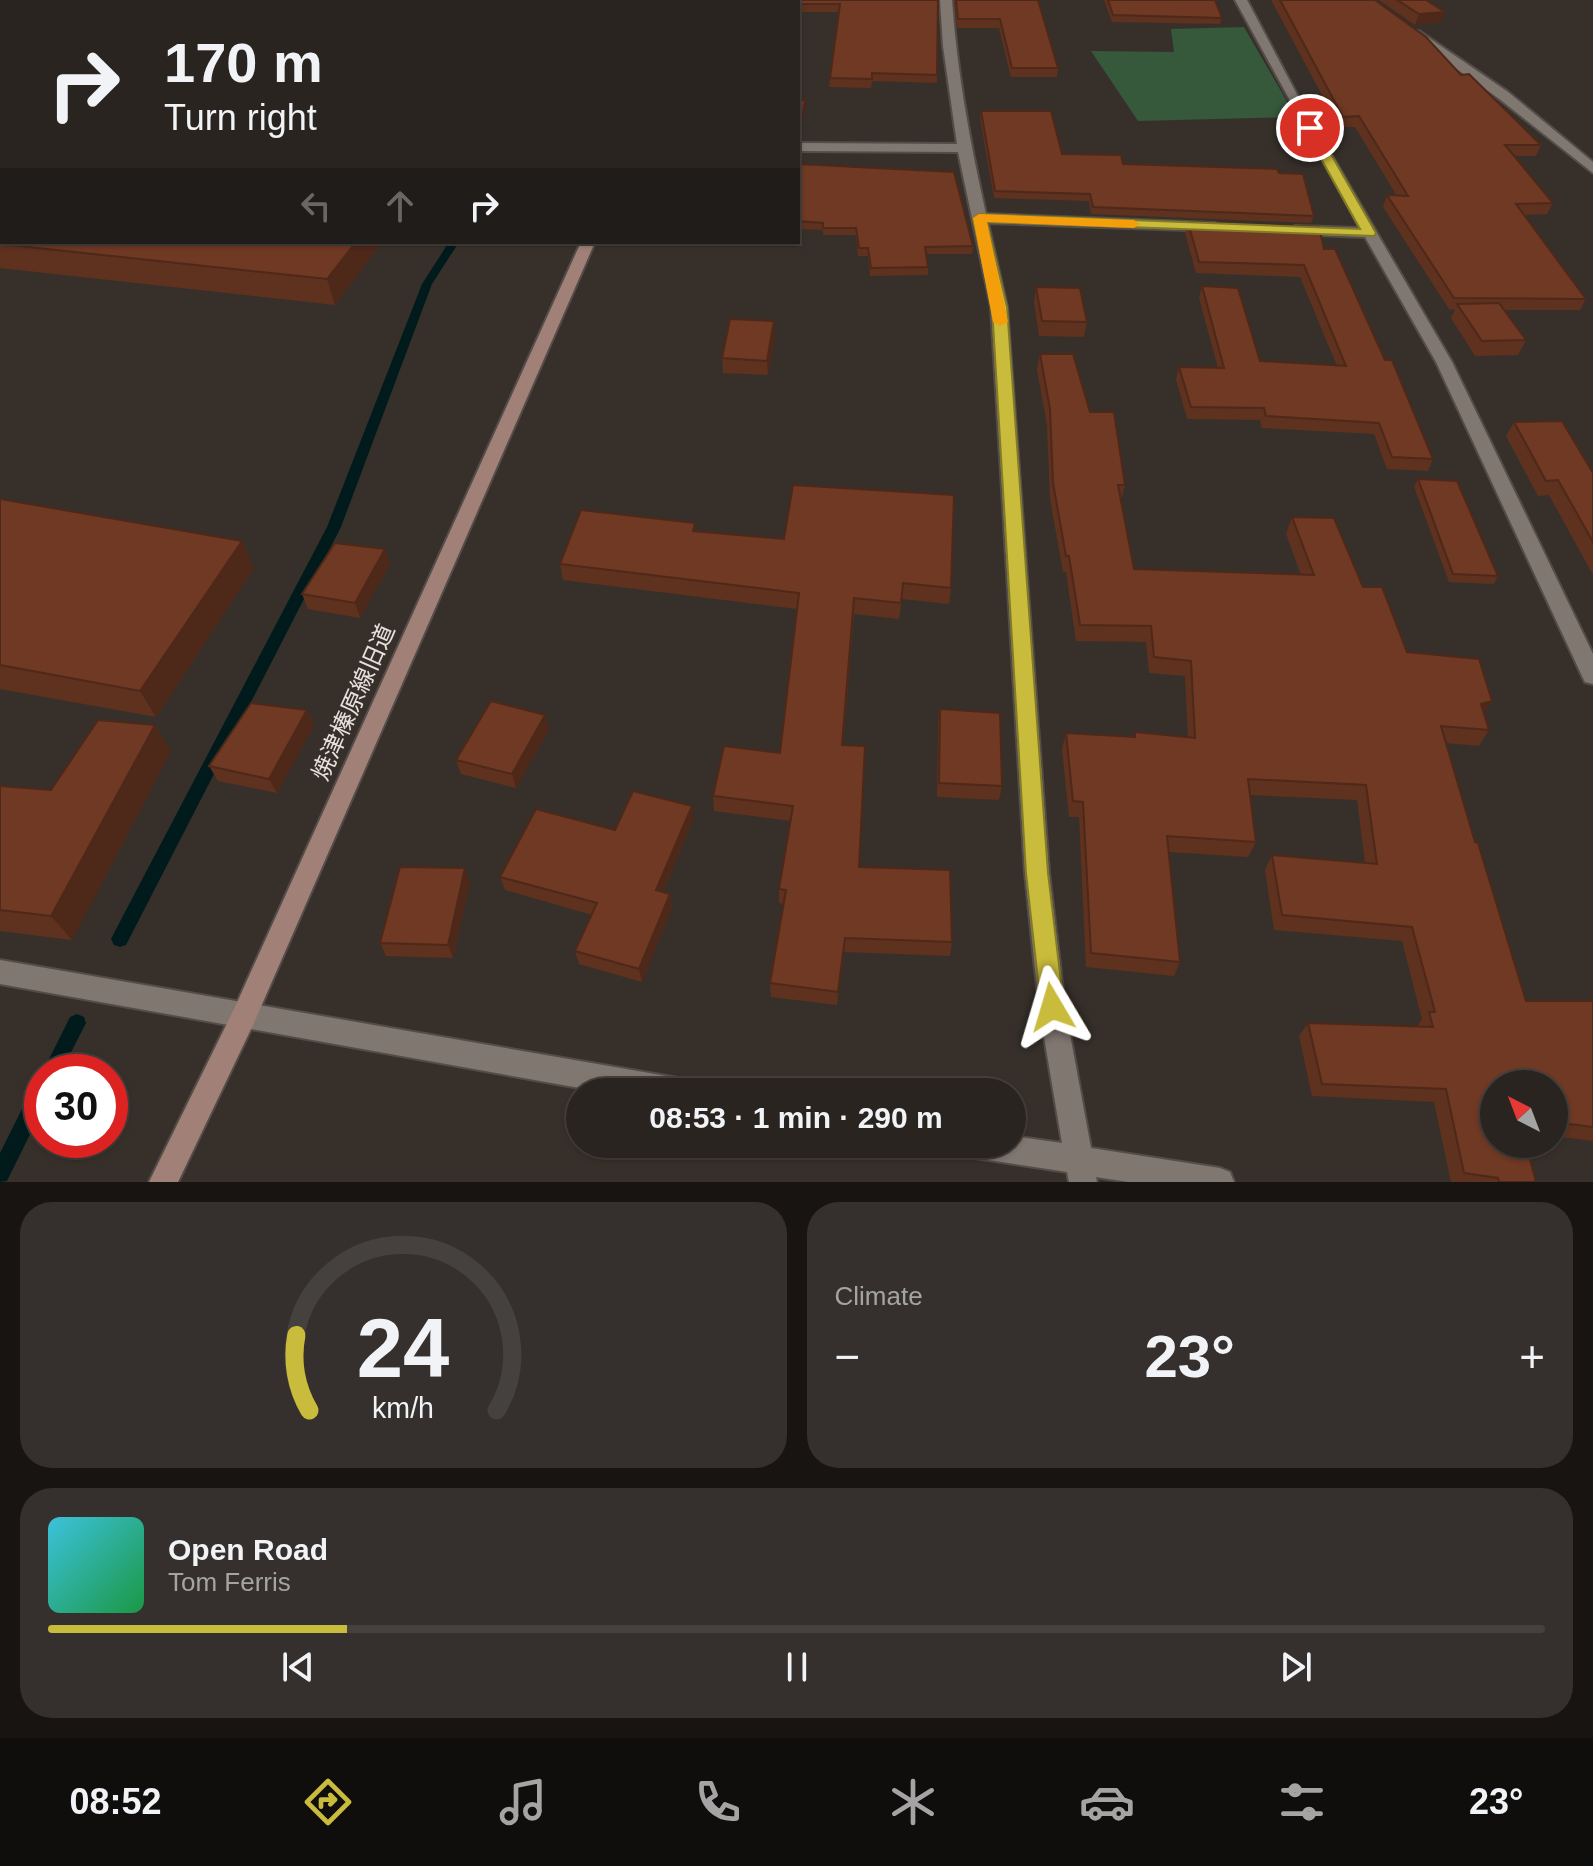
<!DOCTYPE html>
<meta charset="utf-8">
<style>
body{margin:0;font-family:Arial,"Noto Sans JP",sans-serif;background:#35302d;color:#f1f3f6;height:100vh;display:flex;flex-direction:column;font-size:30px;white-space:nowrap}
*{box-sizing:border-box;margin:0}
p{font-size:26px;color:#a5a4a5}
.icon{flex:none;width:44px;height:44px;fill:none;stroke:currentColor;stroke-width:2;stroke-linecap:round;stroke-linejoin:round}
.map{position:relative;height:1182px;overflow:hidden}
.panel{display:flex;flex-direction:column;gap:20px;padding:20px;background:#171412;flex:1}
.panel>*{flex:none}
.hud{position:absolute;left:0px;top:0px;width:800px;height:244px;box-shadow:0 2px 6px #0004,0 0 0 2px #45413e;background:#292420;color:#f1f3f6;overflow:hidden}
.needle{width:52px;rotate:318deg}
.controls{position:absolute;left:1480px;top:1070px;display:grid;gap:16px}
.controls a{display:grid;place-items:center;width:88px;height:88px;border-radius:50%;background:#292420;box-shadow:0 2px 6px #0004,0 0 0 2px #45413e;font-size:40px}
.speed{position:absolute;left:24px;top:1054px;display:flex;gap:16px;font-size:40px;font-weight:700;text-align:center}
.speed>*{display:grid;place-content:center;width:104px;height:104px;border-radius:50%;background:#292420;box-shadow:0 2px 6px #0004,0 0 0 2px #45413e;line-height:1}
.speed .limit{border:12px solid #d22;background:#fff;color:#111}
.pin{position:absolute;display:grid;place-items:center;width:68px;height:68px;color:#fff;margin:-34px;border:4px solid #fff;border-radius:50%;box-shadow:0 2px 8px #0007}
.me{position:absolute;width:88px;margin:-44px;rotate:353deg;stroke-linejoin:round;filter:drop-shadow(0 0 6px #0008)}
.turn{display:flex;align-items:center;gap:28px;height:168px;padding:0 32px;font-size:36px}
.turn .icon{width:104px;height:104px;stroke-width:2.5}
.turn b{display:block;font-size:56px;line-height:68px}
.lanes{display:flex;align-items:center;height:76px;padding:0 32px;background:#0003;justify-content:center;gap:40px;direction:ltr}
.lanes .off{opacity:.35}
.big{font-size:60px;font-weight:700;line-height:1.1}
.panel .tile{flex:1;display:flex;flex-direction:column;justify-content:center;gap:12px;min-width:0;padding:0 28px;border-radius:32px;background:#35302d}
.panel .dial{align-items:center;gap:0}
.dial svg{height:208px;overflow:visible;fill:none;stroke:#45413e;stroke-width:7;stroke-linecap:round;text-anchor:middle}
.dial text{fill:#f1f3f6;stroke:none}
.song{display:flex;align-items:center;gap:24px}
.cover{width:96px;height:96px;border-radius:12px;background:linear-gradient(135deg,hsl(190 70% 55%),hsl(140 70% 35%))}
.played{height:8px;border-radius:4px;background:linear-gradient(90deg,#c9bb3b 20%,#45413e 20%)}
.keys{display:flex;justify-content:space-around;direction:ltr}
.heat{display:flex;justify-content:space-between;align-items:center;font-size:44px;direction:ltr}
.panel .tiles{flex:1;display:grid;gap:20px;grid-template-columns:1fr 1fr}
.tile:last-child{grid-column:span 2}
.trip{position:absolute;left:566px;top:1078px;width:460px;height:80px;border-radius:40px;background:#292420;box-shadow:0 2px 6px #0004,0 0 0 2px #45413e;font-weight:700;line-height:80px;text-align:center}
.menu{display:flex;height:128px;justify-content:space-around;align-items:center;background:#100e0d;color:#a5a4a5}
.menu .icon{width:56px;height:56px}
.menu .active{color:#c9bb3b}
.menu b{font-size:36px;color:#f1f3f6}
.map>svg:first-child{display:block}
</style>
<div class="map">
<svg width="1593" height="1182" viewBox="0 0 1593 1182">
<rect width="100%" height="100%" fill="#37302a"/>
<path fill="#36593b" d="M1244 27 1296 117 1138 121 1091 51 1174 52 1171 29Z"/>
<g fill="none" stroke-linecap="round" stroke-linejoin="round">
<path fill="#011b1c" fill-rule="evenodd" d="M449 242H459L432 284 341 527 126 945 120 947 114 945 111 939 114 933 327 527 422 284Z
M77 1014 84 1017 86 1023 61 1072 42 1073 70 1017Z
M42 1080V1110L7 1181 0 1182V1153L35 1083Z"/>
<g stroke="#534c48" stroke-width="4">
<path id="street" d="M940 0H952C957 72 970 143 986 214L1215 223 1222 227 1215 231 988 223 1007 307 1049 873 1065 1007 1091 1148 1220 1168 1230 1172 1234 1182H1128L1096 1177 1097 1182H1069L1067 1172 975 1158 965 1154 961 1144H1012V1136L1062 1143 1039 1007 1025 873 991 307 958 152 798 151V143L957 144 943 46Z
M1235 0H1247L1303 106 1452 362 1593 654V684L1585 682 1582 676 1436 362 1365 237 1295 234 1288 230 1295 226 1360 228Z
M1411 31H1419L1508 92 1593 162V173L1498 98 1411 37Z
M0 960 678 1078 688 1082 692 1092H602L0 984Z"/>
</g>
<g stroke="#534c48" stroke-width="4">
<path id="secondary" d="M671 0H683L670 2Z
M581 242H595L253 1025 178 1182H149L235 1007Z"/>
</g>
<use href="#street" fill="#807770" fill-rule="evenodd"/>
<use href="#secondary" fill="#a18078" fill-rule="evenodd"/>
</g>
<path fill="#5f311f" d="M938 0 937 83 872 81 871 88 829 87 839 12H798V2Z
M954 0H1038L1058 68 1057 77H1011L999 28H957Z
M1104 0H1215L1222 18 1220 24 1112 22Z
M1271 0H1375L1541 145 1536 156H1514L1553 203 1547 214 1524 215 1586 299 1580 310H1504L1526 340 1518 355 1475 356 1451 318 1455 310 1449 309 1383 207 1387 195 1397 196 1355 127H1339Z
M1379 0H1426L1441 22 1415 25Z
M981 111 1062 154 1123 164 1279 173 1314 216 1311 223 1091 214 1089 201 994 198 980 118Z
M0 133 382 242 335 305 0 268Z
M798 164 973 246 972 254H926L928 267V275L870 276 868 256H858L856 235H823V230L798 229Z
M1188 222 1324 249 1385 360 1433 459 1428 471 1387 469 1374 434 1262 428 1260 420 1187 419 1176 379 1179 367 1218 368 1199 298 1202 286 1260 361 1337 366 1300 277 1196 273 1185 233Z
M1036 287 1087 322 1084 337 1039 336 1034 302Z
M775 336 768 375 723 373 722 358Z
M1040 354 1090 412 1125 485 1121 500 1134 569 1301 575 1286 534 1292 517 1363 587 1407 652 1492 701 1484 713 1489 730 1479 746 1446 743 1475 842 1526 1001H1593V1141L1554 1136V1084H1494L1536 1182H1451L1434 1102 1312 1096 1299 1036 1308 1023 1418 1027V1025L1422 1019 1402 941 1274 930 1265 870 1272 855 1365 863 1357 800 1250 795 1256 842 1248 857 1169 852 1180 962 1174 976 1086 967 1079 817H1069L1062 749 1066 733 1133 737 1135 732 1188 737 1185 676 1149 673 1146 642 1076 641 1066 572H1063L1050 499 1047 425 1037 370Z
M1514 422 1593 473V575L1549 495 1538 496 1506 436Z
M1418 479 1498 576 1494 584 1449 582 1414 487Z
M0 499 242 541 254 568 156 717 0 689Z
M696 531 951 588 949 604 902 599 899 619 854 614 843 745 859 867 952 942 950 956 844 952 837 1005 771 997 770 983 784 904 779 903V889L791 821 714 811 713 796 780 753 797 609 563 580 560 564Z
M385 549 390 564 360 618 308 609 302 594Z
M940 709 1002 786 999 800 937 797 938 723Z
M307 710 314 725 277 793 218 781 209 766Z
M155 725 171 751 72 940 0 931V786L51 790Z
M549 729 516 788 461 774 456 760Z
M693 820 663 892 670 894 672 908 642 982 579 964 575 951 592 915 505 890 500 877 615 830Z
M470 882 453 958 386 956 380 943Z"/>
<path fill="#4e2819" d="M1445 12 1441 22 1415 25 1419 14Z
M2 45V57L0 58V47Z
M805 100 800 140 798 141V134Z
M356 242H382L335 305 327 279Z
M774 321 775 336 768 375 767 361Z
M242 541 254 568 156 717 140 691Z
M385 549 390 564 360 618 355 603Z
M1492 701 1482 717 1481 704Z
M307 710 314 725 277 793 269 779Z
M545 715 549 729 516 788 512 774Z
M155 725 171 751 72 940 51 916Z
M692 806 693 820 658 904 656 890Z
M465 868 470 882 453 958 448 945Z
M670 894 672 908 642 982 639 969Z
M845 938 844 952 837 1005 838 992Z"/>
<path fill="#6f3924" stroke="#4e2819" stroke-width="2" d="M0 0H63L61 2H2V45L0 47Z
M164 0H463L481 2H162Z
M523 0H629L628 2H521Z
M716 0H938L937 75 872 73V79L830 78 840 4H798V2H715Z
M956 0H1038L1058 68H1012L1000 19H958Z
M1108 0H1215L1222 18 1113 15Z
M1280 0H1375L1426 37 1461 75 1469 74 1541 145H1505L1553 203 1516 204 1586 299 1454 298 1387 195 1408 196 1359 116 1343 117Z
M1397 0H1426L1445 12 1419 14Z
M798 100H805L800 133 798 134Z
M981 111H1051L1062 154 1121 155 1123 164 1277 169 1279 173 1303 174 1314 216 1093 207 1090 194 995 191Z
M2 132V242H356L327 279 0 244V133Z
M798 164 954 172 973 246 925 247 928 267 871 268 868 248H859L856 228H823V223L798 221Z
M1188 222 1319 227 1324 249H1335L1385 360H1392L1433 459 1392 457 1379 423 1266 416 1264 408 1191 407 1179 367 1224 368 1202 286 1238 288 1260 361 1346 366 1304 265 1199 262Z
M1036 287 1080 288 1087 322 1042 321Z
M1499 303 1526 340 1482 341 1457 304Z
M730 319 774 321 767 361 722 358Z
M1040 354H1073L1090 412H1114L1125 485H1118L1134 569 1314 575 1292 517 1334 518 1363 587H1382L1407 652 1479 659 1492 701 1481 704 1489 730 1441 726 1475 842 1478 843 1526 1001H1593V1127L1554 1122V1084H1494V1144H1526L1536 1182H1499L1498 1178 1464 1173 1446 1089 1322 1084 1308 1023 1433 1027 1429 1012H1435L1412 927 1282 915 1272 855 1377 864 1366 785 1248 779 1256 842 1167 836 1180 962 1091 953 1083 802 1073 801 1066 733 1135 737V732L1195 738 1191 661 1154 657 1151 626 1080 625 1069 556H1066L1053 483 1050 409Z
M1562 421 1593 473V542L1558 480 1546 481 1514 422Z
M1418 479 1457 481 1498 576 1453 574Z
M793 485 954 495 951 588 903 583 901 603 854 598 842 745 865 746 859 867 950 870 952 942 845 938 838 992 770 983 786 890 779 889 793 806 713 796 724 746 780 753 799 593 560 564 581 510 695 523 693 531 784 539Z
M0 499 242 541 140 691 0 665Z
M335 543 385 549 355 603 302 594Z
M491 701 545 715 512 774 456 760Z
M251 703 307 710 269 779 209 766Z
M940 709 1000 713 1002 786 939 783Z
M98 720 155 725 51 916 0 910V786L51 790Z
M633 791 692 806 656 890 670 894 639 969 575 951 597 903 500 877 536 809 615 830Z
M400 867 465 868 448 945 380 943Z"/>
<path fill="#c9bb3b" stroke="#837a26" stroke-width="2" d="M1310 124 1316 128 1376 233 1374 236 987 222 1007 307 1048 873 1064 1007 1061 1015 1052 1019 1044 1015 1041 1007 1026 873 992 307 973 218 979 214 1360 229 1304 128Z"/>
<path fill="#f59e0b" d="M979 214 1134 220 1140 224 1134 228 987 222 1008 322 1000 326 993 322 973 218Z"/>
<g text-anchor="middle" dominant-baseline="central" stroke-width="6" stroke-linejoin="round" paint-order="stroke">
<g font-size="24" fill="#e6e1dd" stroke="#37302a">
<text transform="translate(353 702) rotate(-66)">焼津榛原線旧道</text>
</g>
</g>
</svg>
<div class="controls">
<a><svg class="needle" viewBox="-14 -14 28 28"><path d="M0-13l5 13h-10z" fill="#e53935"/><path d="M0 13l5-13h-10z" fill="#a5a4a5"/></svg></a>
</div>
<div class="speed"><div class="limit">30</div></div>
<div class="pin" style="left:1310px;top:128px;background:#d93025"><svg class="icon" aria-label="arrive" viewBox="0 0 24 24"><path d="M6 21V4h12l-3 4 3 4H6"/></svg></div>
<svg class="me" style="left:1052px;top:1007px" viewBox="-20 -20 40 40"><path d="M0-17L14 15 0 8-14 15z" fill="#c9bb3b" stroke="#fff" stroke-width="4"/></svg>
<div class="trip">08:53 · 1 min · 290 m</div>
<div class="hud">
<div class="turn"><svg class="icon" aria-label="right" viewBox="0 0 24 24"><path d="M7 20v-9h11M14 6l5 5-5 5"/></svg><div><b>170 m</b>Turn right</div></div>
<div class="lanes"><svg class="icon off" aria-label="left" viewBox="0 0 24 24"><path d="M17 20v-9H6M10 6l-5 5 5 5"/></svg><svg class="icon off" aria-label="ahead" viewBox="0 0 24 24"><path d="M12 20V5M6 11l6-6 6 6"/></svg><svg class="icon" aria-label="right" viewBox="0 0 24 24"><path d="M7 20v-9h11M14 6l5 5-5 5"/></svg></div>
</div>
</div>
<section class="panel">
<div class="tiles">
<div class="tile dial"><svg viewBox="0 0 100 80">
<path d="M14 69A42 42 0 1 1 86 69"/>
<path d="M14 69A42 42 0 0 1 9 40" stroke="#c9bb3b"/>
<text x="50" y="56" font-size="32" font-weight="700">24</text>
<text x="50" y="72" font-size="11">km/h</text>
</svg></div>
<div class="tile"><p>Climate</p>
<div class="heat"><a>−</a><b class="big">23°</b><a>+</a></div>
</div>
<div class="tile">
<div class="song"><i class="cover"></i><div><b>Open Road</b><p>Tom Ferris</p></div></div>
<div class="played"></div>
<div class="keys"><svg class="icon" aria-label="previous" viewBox="0 0 24 24"><path d="M18 5L8 12l10 7zM5 5v14"/></svg><svg class="icon" aria-label="pause" viewBox="0 0 24 24"><path d="M8 5v14M16 5v14"/></svg><svg class="icon" aria-label="next" viewBox="0 0 24 24"><path d="M6 5l10 7-10 7zM19 5v14"/></svg></div>
</div>
</div>
</section>
<nav class="menu">
<b>08:52</b>
<svg class="icon active" aria-label="directions" viewBox="0 0 24 24"><path d="M12 3l9 9-9 9-9-9zM9 14v-3h6M13 9l2 2-2 2"/></svg>
<svg class="icon" aria-label="music" viewBox="0 0 24 24"><path d="M9 18V5l10-2v13"/><circle cx="6" cy="18" r="3"/><circle cx="16" cy="16" r="3"/></svg>
<svg class="icon" aria-label="phone" viewBox="0 0 24 24"><path d="M5 4h4l2 5-3 2q2 4 5 5l2-3 5 2v4C11 20 4 13 5 4z"/></svg>
<svg class="icon" aria-label="climate" viewBox="0 0 24 24"><path d="M12 3v18M4 7l16 10M4 17L20 7"/></svg>
<svg class="icon" aria-label="car" viewBox="0 0 24 24"><path d="M5 17H2v-5l4-1 3-4h7l3 4 3 1v5h-3M9 17h6M6 11h13"/><circle cx="7" cy="17" r="2"/><circle cx="17" cy="17" r="2"/></svg>
<svg class="icon" aria-label="filters" viewBox="0 0 24 24"><path d="M4 7h16M4 17h16"/><circle cx="9" cy="7" r="2"/><circle cx="15" cy="17" r="2"/></svg>
<b>23°</b>
</nav>
